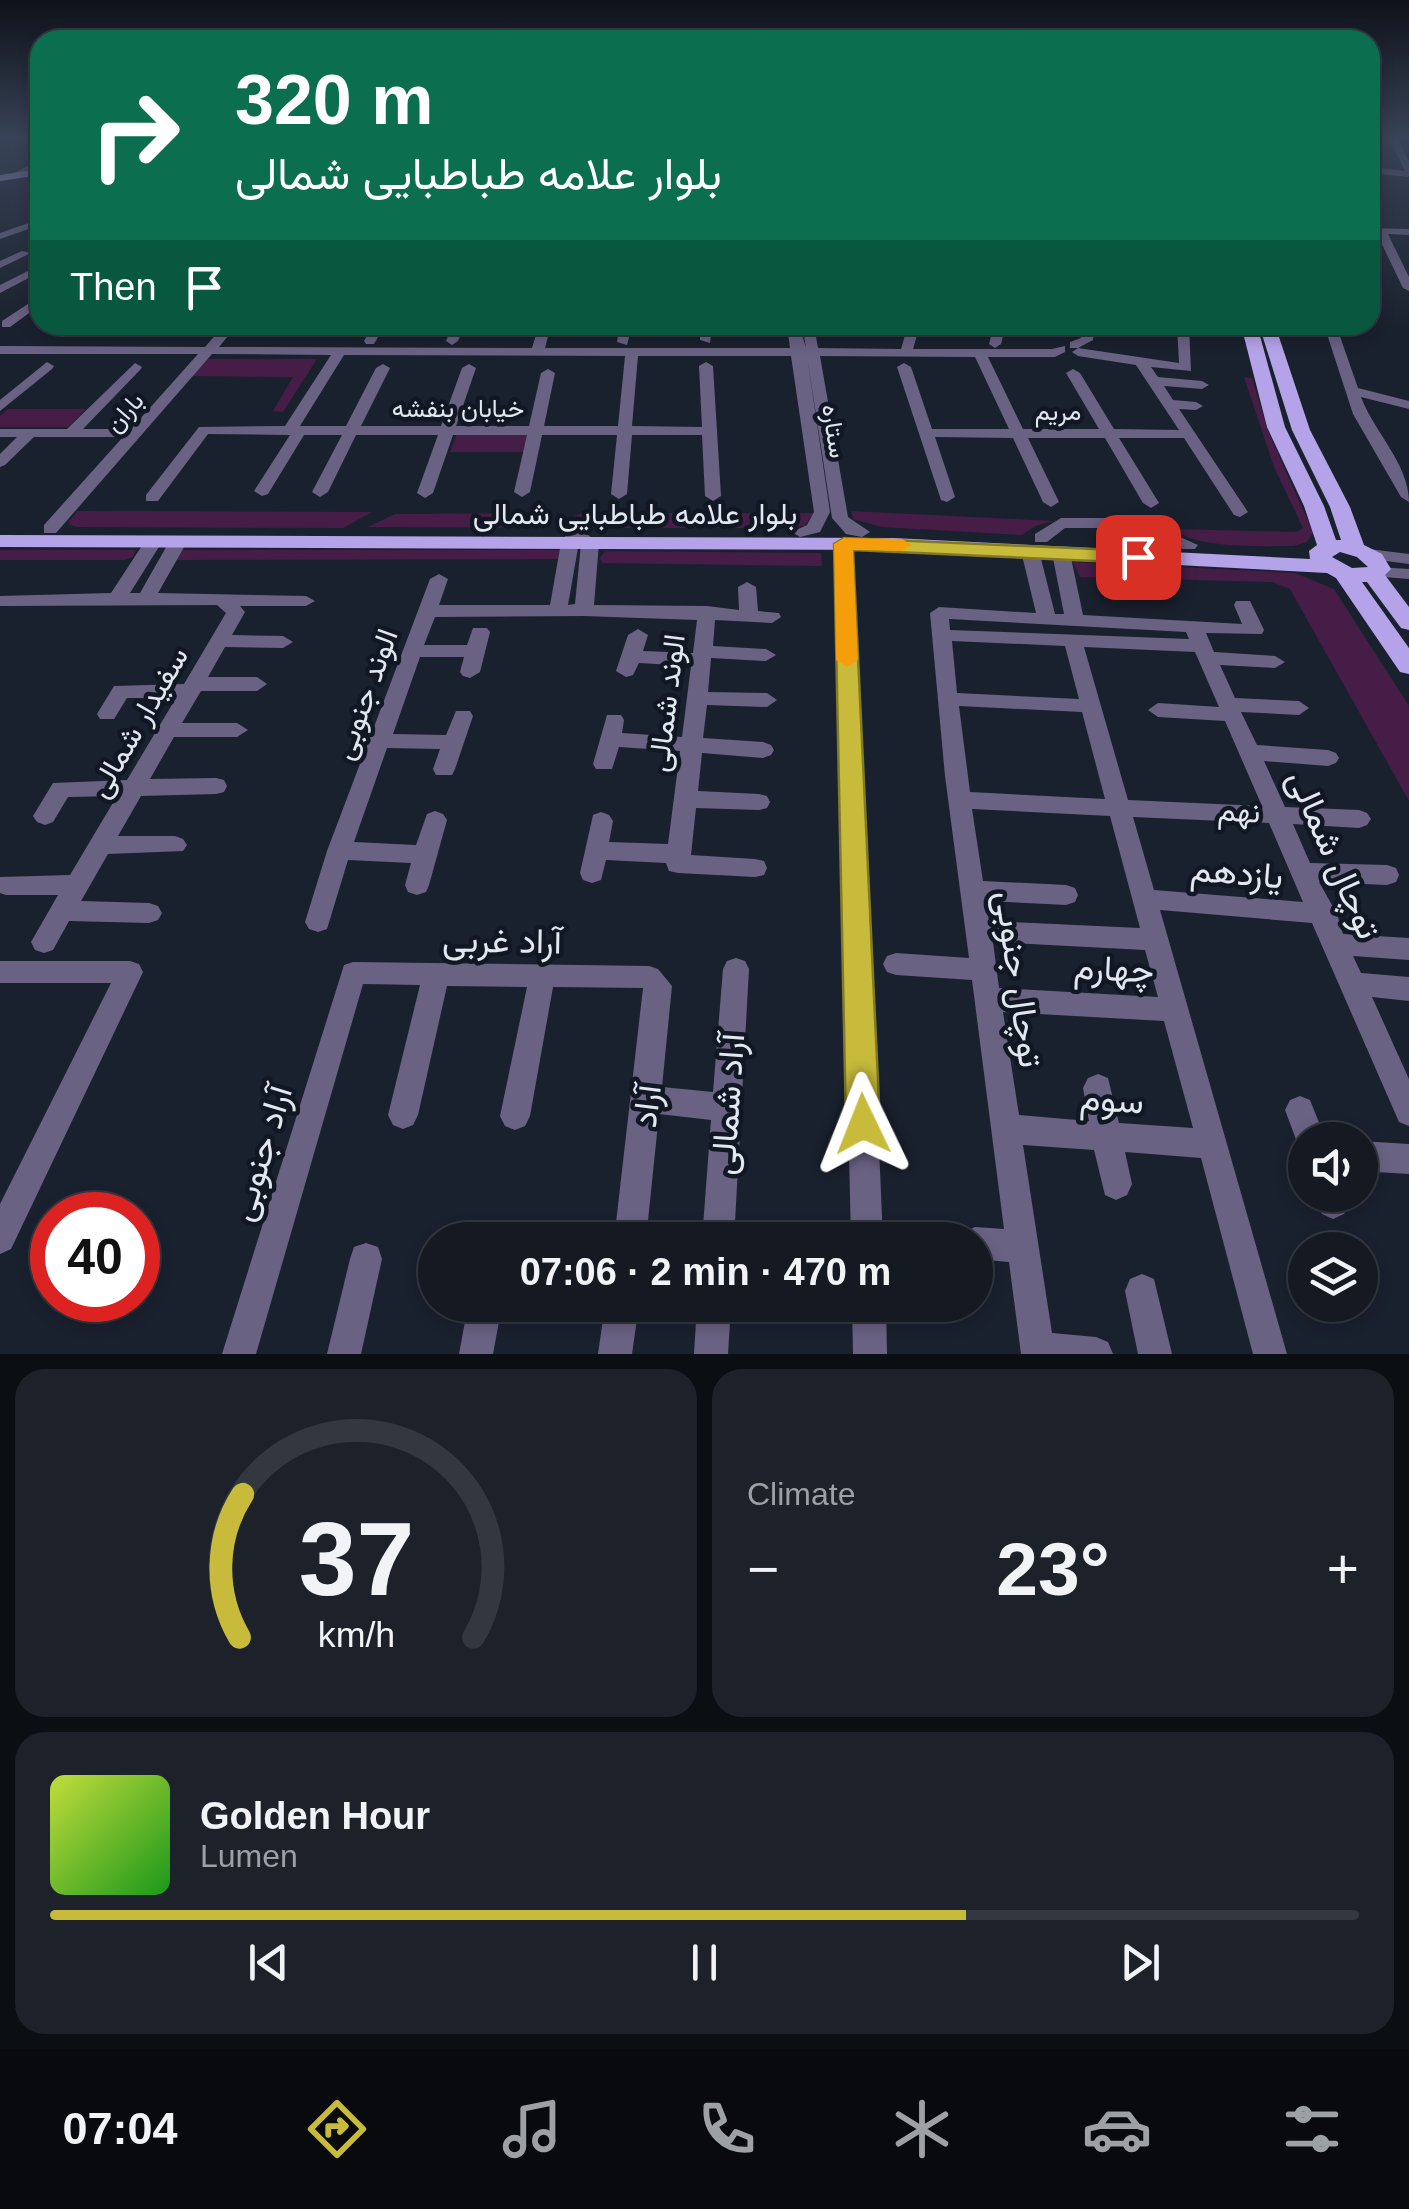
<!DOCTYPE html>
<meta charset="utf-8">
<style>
body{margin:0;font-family:Helvetica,Vazirmatn,sans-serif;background:#1d222a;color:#f1f3f6;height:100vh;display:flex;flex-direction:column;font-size:38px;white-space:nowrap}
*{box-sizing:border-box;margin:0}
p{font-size:32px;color:#9da0a5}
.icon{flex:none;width:55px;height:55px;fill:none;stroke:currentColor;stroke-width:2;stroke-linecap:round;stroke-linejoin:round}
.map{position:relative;height:1354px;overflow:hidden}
.drawer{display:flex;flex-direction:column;gap:15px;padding:15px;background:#0b0e13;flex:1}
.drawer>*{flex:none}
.hud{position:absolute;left:30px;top:30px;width:1350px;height:305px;border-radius:30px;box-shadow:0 5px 15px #0003,0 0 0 2px #333840;background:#0b6e4f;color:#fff;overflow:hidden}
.buttons{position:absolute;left:1288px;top:1122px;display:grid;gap:20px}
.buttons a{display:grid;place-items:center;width:90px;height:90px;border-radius:50%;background:#141922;box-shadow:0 5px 15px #0003,0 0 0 2px #333840;font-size:50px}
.speed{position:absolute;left:30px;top:1192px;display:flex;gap:20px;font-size:50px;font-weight:700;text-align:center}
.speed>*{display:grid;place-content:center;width:130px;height:130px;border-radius:50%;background:#141922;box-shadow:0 5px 15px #0003,0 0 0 2px #333840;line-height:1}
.speed .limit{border:15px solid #d22;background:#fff;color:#111}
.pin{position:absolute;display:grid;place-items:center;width:85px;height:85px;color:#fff;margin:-42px;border-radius:20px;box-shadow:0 5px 15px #0006}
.me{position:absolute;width:110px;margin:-55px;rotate:358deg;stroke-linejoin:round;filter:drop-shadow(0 0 8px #0008)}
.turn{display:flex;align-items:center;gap:35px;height:210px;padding:0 40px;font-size:45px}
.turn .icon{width:130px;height:130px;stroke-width:2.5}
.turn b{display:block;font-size:70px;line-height:85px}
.then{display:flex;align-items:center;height:95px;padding:0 40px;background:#0003;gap:20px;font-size:38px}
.big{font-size:75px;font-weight:800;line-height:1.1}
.drawer .card{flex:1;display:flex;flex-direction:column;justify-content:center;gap:15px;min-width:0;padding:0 35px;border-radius:30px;background:#1d222a}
.drawer .dial{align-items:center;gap:0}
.dial svg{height:260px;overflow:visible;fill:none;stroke:#333840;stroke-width:7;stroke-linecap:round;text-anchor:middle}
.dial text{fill:#f1f3f6;stroke:none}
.song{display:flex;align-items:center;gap:30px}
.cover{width:120px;height:120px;border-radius:15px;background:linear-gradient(135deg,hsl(70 70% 55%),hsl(120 70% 35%))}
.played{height:10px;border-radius:5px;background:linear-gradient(90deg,#c8bb3b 70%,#333840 70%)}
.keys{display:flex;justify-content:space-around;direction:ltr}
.heat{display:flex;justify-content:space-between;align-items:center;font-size:55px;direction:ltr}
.drawer .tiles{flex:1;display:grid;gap:15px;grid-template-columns:1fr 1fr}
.card:last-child{grid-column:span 2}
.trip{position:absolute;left:418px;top:1222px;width:575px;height:100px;border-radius:50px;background:#141922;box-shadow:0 5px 15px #0003,0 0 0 2px #333840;font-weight:800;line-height:100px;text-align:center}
.menu{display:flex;height:160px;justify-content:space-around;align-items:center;background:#080a0e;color:#9da0a5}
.menu .icon{width:70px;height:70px}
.menu .active{color:#c8bb3b}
.menu b{font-size:45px;color:#f1f3f6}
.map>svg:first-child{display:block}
</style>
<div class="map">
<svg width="1409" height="1354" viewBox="0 0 1409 1354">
<rect width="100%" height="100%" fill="#1a212e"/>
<path fill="#461d46" d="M206 359H317L283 412 273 411 293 377 190 376Z
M1244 377 1252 378 1268 431 1313 532 1307 542 1293 546C1266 546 1192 549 1175 529L1297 532 1303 528 1274 467Z
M8 409H86L68 427H0V416Z
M457 433H532L527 452H450Z
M78 511 365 512H372L343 528 77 527 70 525 69 521Z
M851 511 1054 521 1035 526 1022 535 882 527 853 519Z
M528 513 542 515 552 522 540 528 368 527 395 514Z
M582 513H814L805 525 794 528H579L568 525 566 520Z
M0 550H136L133 557 125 560H0Z
M180 550H562L561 559 174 560Z
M605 551 821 553 822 566 602 563 600 558Z
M1073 562 1295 573 1334 589 1409 706V801L1290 589 1272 582 1080 577Z"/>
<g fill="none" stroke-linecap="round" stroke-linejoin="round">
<path fill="#6a6283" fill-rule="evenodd" d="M1390 139H1398L1409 162V177L1370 173V167L1405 171Z
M40 160V166L19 176 12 174Z
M40 219V225L0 239V233Z
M1370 228 1409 229V235L1388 234 1409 277V291L1403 288 1377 234H1370Z
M22 251 31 253 0 268V261Z
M40 265V272L0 293V285Z
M40 296V305L10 327H2V321Z
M51 325H64L56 331 52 330Z
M102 325H114V326L108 330Z
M155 325H168L158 336H150L148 333Z
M224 325H237L219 347 532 348 539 325H551L545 348H790L787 325H799L806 348 802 325H814L818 348 901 349 908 325H920L913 349H1052L1065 346V352L1055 357H988L1023 429H1099L1066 373 1073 369 1080 373 1114 429 1179 430 1136 365 1078 356 1072 352 1078 348 1179 363 1177 325H1189L1191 371 1151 367 1158 377 1202 381 1209 385 1202 389 1164 386 1173 400 1196 402 1203 406 1196 410 1179 409 1248 512 1240 517 1234 515 1184 438H1119L1159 503 1151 508 1143 503 1105 438H1028L1059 502 1051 507 1043 502 1013 438 935 437 955 497 947 502 941 500 897 367 904 363 911 367 932 429H1009L975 357 820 356 848 517 870 532 862 537 846 534 832 518 807 356 830 512 820 532 800 537 792 532 807 525 814 512 791 356H638L632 426 702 427 699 366 706 362 713 366 721 496 713 501 705 496 702 435H632L627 494 619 499 611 494 617 435H542L530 492 522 497 514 492 527 435H453L433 493 425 498 417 493 438 435H356L328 492 320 497 312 492 342 435H304L268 494 262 496 254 491 290 435 208 434 158 501H146V495L199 427 285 426 331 355 212 354 56 533H44V525L123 437H34L5 465 0 467V454L17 437H0V429H67L135 363 142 367 140 370 83 429H131L198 354H0V346L205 347ZM344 355 625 356 618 426H544L555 373 548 369 541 373 529 426H456L476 368 469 364 462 368 441 426H361L390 368 383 364 376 368 346 426H300Z
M373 325H385L374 344H366L364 341Z
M453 325H465L458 341 452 345 446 341Z
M620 325H632L627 345 617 342Z
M700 325H712L710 343 700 340Z
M994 325H1006L1001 344 995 348 989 344Z
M1083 325H1095L1093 340 1078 348H1070V342L1081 338Z
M1324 325H1336L1358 388 1409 401V409L1361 397C1374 432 1409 464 1409 502L1401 497 1353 414Z
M47 362 54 366 52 369 0 411V400Z
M1061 518H1137L1198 545 1195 549H1183L1135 528H1065L1047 542H1035V534Z
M577 527 599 543 594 605 707 606 739 610 738 587 747 582 756 587 758 611 779 613 781 617 772 623 715 620 713 646 766 649 776 655 766 661 711 658 708 692 767 693 777 700 767 707 707 705 703 738 763 742 771 745 774 750 771 755 763 758 702 753 698 791 759 794 767 796 770 802 767 808 759 810 696 808 691 855 755 859 764 861 767 868 764 875 755 877 678 873 669 871 666 863 606 860 601 880 592 883 583 880 580 873 593 815 601 812 609 815 613 821 609 842 668 844 680 751 619 747 612 769H596L593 764 607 715H621L624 720 622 733 682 737 691 666 639 663 633 675 626 677 616 671 628 635 638 629 648 635 643 651 693 653 697 620 584 616 435 617 424 645H467L473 628H487L490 632 480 672 470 678 463 676 460 672 464 657H420L393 734 446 735 456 711H470L473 716 455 769 452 775H436L433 769 440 749 387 748 354 842 416 845 427 814 435 811 443 814 447 820 429 885 426 892 417 895 408 892 405 885 411 863 348 860 327 929 318 932 309 929 305 922 327 851 430 579 439 574 448 579 439 605H550L561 543 571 528ZM579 542 581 544 575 604 568 605Z
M153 537 162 542 130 593H140L169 542 178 537 187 542 158 593 306 596 315 601 306 606H240L245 612 232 635 283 636 293 642 283 648 225 647 208 677H257L267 684 257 691H201L182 723H237L248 730 237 737H174L150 779 216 778 224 780 227 786 224 792 216 794 141 796 118 836H175L183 839 187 845 183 851 108 854 81 901 149 903 158 906 162 913 158 920 149 923 69 921 53 950 44 953 35 950 31 942 58 895H6L0 893V877L70 875 117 796 68 797 53 822 45 825 37 822 33 816 53 783 127 780 176 698H127L114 719H100L97 714 114 686 184 684 226 613 217 605 0 606V596L111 593 147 538Z
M844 539 853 544 883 1240H851L835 544Z
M1030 546 1039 551 1055 614H1064L1052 553 1061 548 1070 553 1083 615 1242 624 1234 605 1236 601H1250L1264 630 1262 634 1206 633 1214 652 1275 656 1285 662 1275 668 1220 665 1235 698 1299 701 1309 708 1299 715 1241 712 1257 745 1328 750 1336 753 1339 758 1336 763 1328 766 1264 761 1285 807 1359 810 1367 813 1371 819 1367 825 1359 828 1293 824 1310 863 1387 865 1396 868 1399 875 1396 882 1387 885 1319 882 1337 914 1343 934 1409 938V960L1353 956 1361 973 1409 977V1001L1372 997 1409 1079V1126L1399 1122 1312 923 1160 910 1287 1354H1253L1201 1158 1125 1152 1132 1184 1127 1195 1116 1200 1105 1195 1094 1150 1023 1145 1052 1333 1096 1337 1108 1342 1113 1354H1021L1009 1262 975 1259V1240H960L964 1232 975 1227 1004 1229 972 980 896 975 887 972 883 964 887 956 896 953 969 958 945 776 930 613 939 607 1036 613 1021 551ZM949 619 1186 632 1189 639 950 630ZM952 641 1065 646 1079 699 957 693ZM1084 647 1195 652 1219 707 1158 703 1148 710 1158 717 1225 721 1262 806 1128 800ZM959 706 1082 712 1105 799 970 792ZM972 809 1110 816 1140 928 989 921 986 901 1066 905 1075 902 1078 895 1075 888 1066 885 983 881ZM1133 817 1269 823 1303 902 1154 890ZM993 942 1145 950 1158 997 999 988ZM1003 1012 1164 1021 1193 1128 1119 1123 1108 1078 1098 1074 1088 1078 1083 1088 1089 1121 1019 1115Z
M1369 549 1409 554V564L1363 558 1360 554 1363 550Z
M1377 567 1409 569V579L1371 576 1368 572Z
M736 958 745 961 749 969 734 1240H702L711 1120 659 1114 646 1240H614L643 988 553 987 530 1116 525 1126 515 1130 505 1126 500 1116 527 987 447 986 418 1115 413 1125 403 1129 393 1125 388 1115 420 985 363 984 256 1354H222L344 965 353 962 649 966 658 969 672 986 662 1087 713 1092 723 969 727 961Z
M0 961H130L139 964 143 972 11 1249 0 1254V1204L111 983H0Z
M1300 1096 1310 1100 1326 1140H1305V1152L1300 1150 1285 1110 1290 1100Z
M1360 1141 1409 1144V1174L1360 1171Z
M1314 1195H1346L1349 1203 1344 1214 1333 1219 1322 1214Z
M904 1221 936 1224 947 1229 952 1240H889L893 1226Z
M366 1243 378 1247 382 1259 361 1354H327L350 1259 354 1247Z
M1142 1274 1154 1279 1172 1354H1138L1125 1291 1130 1279Z
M468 1305H502L493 1354H459Z
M605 1305H639L632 1354H598Z
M697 1305H731L728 1354H694Z
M852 1305H886L887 1354H853Z"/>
<path fill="#b4a3e8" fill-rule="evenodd" d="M40 169V175L0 181V175Z
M1241 325H1257L1285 427 1324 506 1336 540H1341L1330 507 1292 430 1259 325H1275L1310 430 1350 507 1364 545 1382 554 1391 569 1385 575 1409 607V630L1401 628 1367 582H1362L1409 648V674L1400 672 1336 578 1327 573 893 550 0 547V535L893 538 1310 559 1309 551 1317 545 1304 506 1267 427ZM1340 552 1357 557 1368 567 1352 568 1332 557Z"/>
</g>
<linearGradient id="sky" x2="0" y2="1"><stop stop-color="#0e1219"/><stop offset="0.42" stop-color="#384357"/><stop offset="1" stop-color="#384357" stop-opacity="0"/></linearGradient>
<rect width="1409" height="329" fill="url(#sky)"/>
<path fill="#c8bb3b" stroke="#827a26" stroke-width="2.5" d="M844 538 1138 551 1148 557 1138 563 853 550 880 1124 875 1136 863 1140 851 1136 846 1124 834 544Z"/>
<path fill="#f59e0b" d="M844 538 902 539 912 545 902 551 853 550 858 660 847 667 836 660 834 544Z"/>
<g text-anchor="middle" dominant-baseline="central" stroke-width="9" stroke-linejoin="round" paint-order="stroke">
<g font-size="25" fill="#e2e7f0" stroke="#111824">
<text x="458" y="408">خیابان بنفشه</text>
<text x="1058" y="411">مریم</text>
<text transform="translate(124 412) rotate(-49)">باران</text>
<text transform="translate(835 431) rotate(81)">ستاره</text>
</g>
<g font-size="30" fill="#e2e7f0" stroke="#111824">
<text x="635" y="513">بلوار علامه طباطبایی شمالی</text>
<text transform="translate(365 694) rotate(-70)">الوند جنوبی</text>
<text transform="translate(666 703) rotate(-83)">الوند شمالی</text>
<text transform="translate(138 722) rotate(-60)">سفیدار شمالی</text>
<text transform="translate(1239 811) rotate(3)">نهم</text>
</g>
<g font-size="35" fill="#e2e7f0" stroke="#111824">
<text transform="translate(1335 854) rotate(66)">توچال شمالی</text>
<text transform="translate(1237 872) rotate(5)">یازدهم</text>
<text transform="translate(502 940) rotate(1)">آراد غربی</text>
<text transform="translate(1114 968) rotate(3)">چهارم</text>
<text transform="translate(1020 979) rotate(82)">توچال جنوبی</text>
<text transform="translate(1112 1099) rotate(4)">سوم</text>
<text transform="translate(727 1104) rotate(-86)">آراد شمالی</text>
<text transform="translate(646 1106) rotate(-83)">آراد</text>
<text transform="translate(260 1153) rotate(-73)">آراد جنوبی</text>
</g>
</g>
</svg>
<div class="buttons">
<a><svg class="icon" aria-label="sound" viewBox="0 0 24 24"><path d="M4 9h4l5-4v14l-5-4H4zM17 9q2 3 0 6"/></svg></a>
<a><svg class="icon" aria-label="layers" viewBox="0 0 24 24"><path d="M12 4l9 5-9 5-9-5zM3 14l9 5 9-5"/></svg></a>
</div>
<div class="speed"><div class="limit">40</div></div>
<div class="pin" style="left:1138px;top:557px;background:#d93025"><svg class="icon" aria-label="arrive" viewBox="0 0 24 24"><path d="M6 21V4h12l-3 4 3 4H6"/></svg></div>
<svg class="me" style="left:863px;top:1124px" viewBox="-20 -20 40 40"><path d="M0-17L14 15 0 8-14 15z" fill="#c8bb3b" stroke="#fff" stroke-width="4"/></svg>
<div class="trip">07:06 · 2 min · 470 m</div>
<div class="hud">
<div class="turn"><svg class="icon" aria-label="right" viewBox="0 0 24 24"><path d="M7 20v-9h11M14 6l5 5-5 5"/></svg><div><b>320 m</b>بلوار علامه طباطبایی شمالی</div></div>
<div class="then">Then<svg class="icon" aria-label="arrive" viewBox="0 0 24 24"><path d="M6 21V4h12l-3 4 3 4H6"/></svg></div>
</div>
</div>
<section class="drawer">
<div class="tiles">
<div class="card dial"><svg viewBox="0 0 100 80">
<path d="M14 69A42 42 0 1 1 86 69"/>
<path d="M14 69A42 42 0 0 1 15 25" stroke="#c8bb3b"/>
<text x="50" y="56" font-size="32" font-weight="700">37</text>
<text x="50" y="72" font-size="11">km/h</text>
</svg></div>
<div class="card"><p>Climate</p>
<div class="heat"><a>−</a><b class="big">23°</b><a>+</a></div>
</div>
<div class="card">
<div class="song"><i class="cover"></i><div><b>Golden Hour</b><p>Lumen</p></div></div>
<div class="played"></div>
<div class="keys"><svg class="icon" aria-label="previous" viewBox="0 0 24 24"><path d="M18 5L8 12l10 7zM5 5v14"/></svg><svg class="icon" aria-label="pause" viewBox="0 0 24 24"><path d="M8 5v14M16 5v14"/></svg><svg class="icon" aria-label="next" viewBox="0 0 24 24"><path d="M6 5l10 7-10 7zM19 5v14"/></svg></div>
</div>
</div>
</section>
<nav class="menu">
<b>07:04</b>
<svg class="icon active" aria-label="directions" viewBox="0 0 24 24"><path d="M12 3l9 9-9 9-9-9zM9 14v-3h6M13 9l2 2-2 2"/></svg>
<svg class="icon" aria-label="music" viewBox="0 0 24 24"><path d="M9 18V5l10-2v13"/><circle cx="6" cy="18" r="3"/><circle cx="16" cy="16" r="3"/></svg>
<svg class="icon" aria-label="phone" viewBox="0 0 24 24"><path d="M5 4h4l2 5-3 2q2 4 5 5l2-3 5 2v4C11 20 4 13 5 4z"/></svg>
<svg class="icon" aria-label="climate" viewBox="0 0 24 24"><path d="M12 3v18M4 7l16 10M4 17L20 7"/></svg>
<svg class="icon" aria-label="car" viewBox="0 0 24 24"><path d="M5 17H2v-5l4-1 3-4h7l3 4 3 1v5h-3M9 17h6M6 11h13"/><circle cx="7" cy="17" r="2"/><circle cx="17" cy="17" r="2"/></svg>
<svg class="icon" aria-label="filters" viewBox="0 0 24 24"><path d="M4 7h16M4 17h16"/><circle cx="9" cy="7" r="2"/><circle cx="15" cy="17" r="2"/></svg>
</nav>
